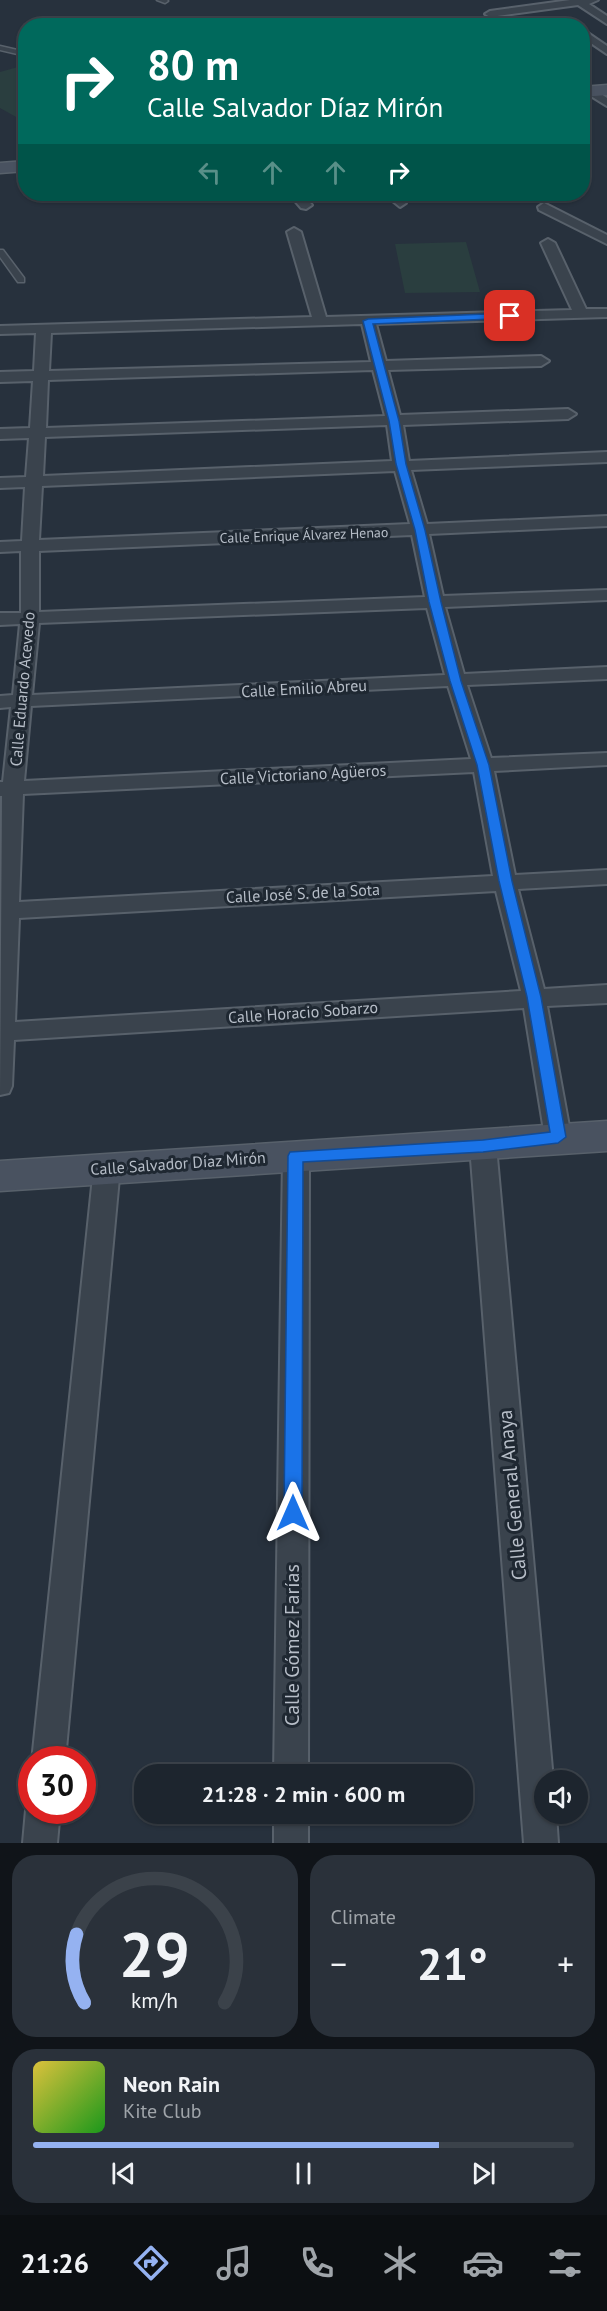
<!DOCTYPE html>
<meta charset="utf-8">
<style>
body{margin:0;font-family:"PT Sans",sans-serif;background:#2a313a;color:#f1f3f6;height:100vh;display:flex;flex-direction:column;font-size:22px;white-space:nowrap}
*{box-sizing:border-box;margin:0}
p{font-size:20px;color:#a0a5aa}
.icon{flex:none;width:33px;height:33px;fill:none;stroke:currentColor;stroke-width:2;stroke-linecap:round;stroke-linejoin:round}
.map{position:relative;height:1843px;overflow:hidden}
.details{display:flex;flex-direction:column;gap:12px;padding:12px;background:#101419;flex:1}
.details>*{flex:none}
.guide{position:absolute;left:18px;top:18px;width:572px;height:183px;border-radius:24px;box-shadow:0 2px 4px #0004,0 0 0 2px #3b424a;background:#00695c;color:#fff;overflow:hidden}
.controls{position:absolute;left:534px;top:1770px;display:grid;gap:12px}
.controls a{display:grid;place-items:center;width:54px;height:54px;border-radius:50%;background:#1d252e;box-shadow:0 2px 4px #0004,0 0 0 2px #3b424a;font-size:30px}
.speed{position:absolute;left:18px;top:1746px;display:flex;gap:12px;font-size:30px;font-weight:700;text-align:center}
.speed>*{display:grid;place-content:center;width:78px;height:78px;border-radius:50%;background:#1d252e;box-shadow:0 2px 4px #0004,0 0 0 2px #3b424a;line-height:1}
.speed .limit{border:9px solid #d22;background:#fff;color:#111}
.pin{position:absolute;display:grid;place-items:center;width:51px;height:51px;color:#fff;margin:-26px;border-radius:12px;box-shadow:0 3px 9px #0006}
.me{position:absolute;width:66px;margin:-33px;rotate:0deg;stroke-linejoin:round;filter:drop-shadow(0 0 4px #0008)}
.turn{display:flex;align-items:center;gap:21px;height:126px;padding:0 30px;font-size:27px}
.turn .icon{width:78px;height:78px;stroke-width:2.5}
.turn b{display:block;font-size:42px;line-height:51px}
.lanes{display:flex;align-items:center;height:57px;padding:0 30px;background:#0003;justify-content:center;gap:30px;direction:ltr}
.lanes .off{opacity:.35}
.big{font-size:45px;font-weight:700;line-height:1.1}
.details .widget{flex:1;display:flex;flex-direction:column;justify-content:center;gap:9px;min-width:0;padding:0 21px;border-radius:24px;background:#2a313a}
.details .dial{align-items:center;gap:0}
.dial svg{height:156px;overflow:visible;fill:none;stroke:#3b424a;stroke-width:7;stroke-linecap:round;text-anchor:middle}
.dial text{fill:#f1f3f6;stroke:none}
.song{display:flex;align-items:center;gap:18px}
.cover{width:72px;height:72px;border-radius:9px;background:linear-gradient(135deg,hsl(50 70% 55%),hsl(120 70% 35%))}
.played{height:6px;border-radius:3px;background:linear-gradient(90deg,#95b2f1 75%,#3b424a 75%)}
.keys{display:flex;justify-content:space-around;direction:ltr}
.heat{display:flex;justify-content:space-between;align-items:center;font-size:33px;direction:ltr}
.details .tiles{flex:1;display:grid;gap:12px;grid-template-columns:1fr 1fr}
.widget:last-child{grid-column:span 2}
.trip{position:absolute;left:134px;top:1764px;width:339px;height:60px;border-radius:24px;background:#1d252e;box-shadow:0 2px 4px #0004,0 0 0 2px #3b424a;font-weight:700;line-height:60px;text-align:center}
.tabs{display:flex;height:96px;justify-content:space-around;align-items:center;background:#0c0f12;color:#a0a5aa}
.tabs .icon{width:42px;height:42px}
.tabs .current{color:#95b2f1}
.tabs b{font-size:27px;color:#f1f3f6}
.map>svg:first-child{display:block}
</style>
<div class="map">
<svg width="607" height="1843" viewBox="0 0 607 1843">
<rect width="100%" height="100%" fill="#27313d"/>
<path fill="#2a3e3f" d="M25 65H26L25 122 0 108V72Z
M466 242 480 292 405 293 395 244Z"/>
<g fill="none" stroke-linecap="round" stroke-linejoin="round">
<g stroke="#58616b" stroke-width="3">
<path id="lane" d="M157 0H167L168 1 165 3Z
M0 46 26 52V56L0 50Z
M0 250H3L24 278V282H18L0 257Z"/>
</g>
<g stroke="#58616b" stroke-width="4">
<path id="street" d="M570 0H598L589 4 607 16V24L578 5 490 17 485 14 490 11Z
M582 29 607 46V54L582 37Z
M586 89H594L607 98V106L586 93Z
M289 194H302L312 205 306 209 301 208Z
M384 194H397L406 203 400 207Z
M544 203 607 235V244L539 210 538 207Z
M294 228 301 232 326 317 572 310 541 243 548 239 555 243 586 309H607V317L376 324 386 361 541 356 549 361 541 366 388 370 400 415 568 409 576 414 568 419 403 425 409 461 607 452V462L411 470 427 524 607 516V526L429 534 443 596 607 590V600L445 607 464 674 607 667V679L467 685 491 758 607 753V765L494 771 515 875 607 870V884L518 889 544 989 607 985V1003L547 1006 571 1137 567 1144 558 1147 549 1144 545 1137 524 1008 14 1040 12 1086 9 1093 0 1095 2 796H0V782H3L11 707 0 708V696L13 695 20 624 0 625V613H21V551L0 552V542L22 541 25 487 0 488V478L26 477 29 438 0 439V429L30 428 33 381 0 382V372L34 371 36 333 0 334V326L312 317 287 232ZM362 324 371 362 49 371 51 333ZM373 370 385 416 46 428 48 380ZM387 425 392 461 43 476 45 437ZM395 471 410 524 39 540 42 486ZM412 535 425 597 39 612V551ZM427 608 445 675 32 695 39 623ZM448 686 471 759 24 781 31 706ZM474 772 493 876 19 902 23 794ZM496 891 521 991 15 1022 19 918Z
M483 1136 492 1139 496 1146 553 1780H544V1814H556L558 1843H524L470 1146 474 1139Z
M296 1146 305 1149 309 1156 308 1774H274L283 1156 287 1149Z
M107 1157 116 1160 120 1167 65 1760 32 1761 94 1167 98 1160Z
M31 1798 32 1810H60L57 1843H23L26 1810Z
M274 1814H308V1843H274Z"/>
</g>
<g stroke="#58616b" stroke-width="3">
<path id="secondary" d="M607 85V95L582 97V87Z
M26 161V171L0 173V163Z
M607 1121V1151L0 1191V1161Z"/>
</g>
<use href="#lane" fill="#3a434d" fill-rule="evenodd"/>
<use href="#street" fill="#3a434d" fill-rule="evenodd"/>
<use href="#secondary" fill="#495260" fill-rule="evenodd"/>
</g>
<path fill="#1a73e8" stroke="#114b97" stroke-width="1.5" d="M510 313 515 316 513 318 373 324 399 421 406 464 425 530 441 602 461 681 489 765 512 881 541 997 566 1137 558 1143 483 1152 303 1162 302 1513 299 1519 293 1521 286 1519 284 1513 288 1156 290 1152 483 1140 550 1132 527 997 499 881 477 765 450 681 429 602 415 530 396 464 389 421 363 321 368 319Z"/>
<g text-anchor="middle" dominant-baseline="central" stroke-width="6" stroke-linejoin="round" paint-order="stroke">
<g font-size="14" fill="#b7bec8" stroke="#1f2832">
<text transform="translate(304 535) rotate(-2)">Calle Enrique Álvarez Henao</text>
</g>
<g font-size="16" fill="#b7bec8" stroke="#1f2832">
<text transform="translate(304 688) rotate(-3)">Calle Emilio Abreu</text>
<text transform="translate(22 689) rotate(-85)">Calle Eduardo Acevedo</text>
<text transform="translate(303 774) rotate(-3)">Calle Victoriano Agüeros</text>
<text transform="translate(303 893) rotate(-3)">Calle José S. de la Sota</text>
<text transform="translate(303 1012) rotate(-4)">Calle Horacio Sobarzo</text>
<text transform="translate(178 1163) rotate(-4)">Calle Salvador Díaz Mirón</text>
</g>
<g font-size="20" fill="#b7bec8" stroke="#1f2832">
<text transform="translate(512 1495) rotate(-95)">Calle General Anaya</text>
<text transform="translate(292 1645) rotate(-90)">Calle Gómez Farías</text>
</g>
</g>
</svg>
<div class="controls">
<a><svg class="icon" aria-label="sound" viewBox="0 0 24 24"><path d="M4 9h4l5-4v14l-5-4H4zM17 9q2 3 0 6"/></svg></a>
</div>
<div class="speed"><div class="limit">30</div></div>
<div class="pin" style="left:510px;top:316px;background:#d93025"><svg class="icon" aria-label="arrive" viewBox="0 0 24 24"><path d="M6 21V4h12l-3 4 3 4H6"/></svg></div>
<svg class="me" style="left:293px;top:1513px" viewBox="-20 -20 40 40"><path d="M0-17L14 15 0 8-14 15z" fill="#1a73e8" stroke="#fff" stroke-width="4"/></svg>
<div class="trip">21:28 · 2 min · 600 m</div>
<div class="guide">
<div class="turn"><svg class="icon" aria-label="right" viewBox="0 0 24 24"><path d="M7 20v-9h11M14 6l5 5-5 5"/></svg><div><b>80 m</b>Calle Salvador Díaz Mirón</div></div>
<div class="lanes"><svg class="icon off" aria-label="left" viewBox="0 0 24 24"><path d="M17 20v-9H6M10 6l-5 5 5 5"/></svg><svg class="icon off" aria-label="ahead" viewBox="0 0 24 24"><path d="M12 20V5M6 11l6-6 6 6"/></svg><svg class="icon off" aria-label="ahead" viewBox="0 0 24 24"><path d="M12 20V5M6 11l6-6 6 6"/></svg><svg class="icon" aria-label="right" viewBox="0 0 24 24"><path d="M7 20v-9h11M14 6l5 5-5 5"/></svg></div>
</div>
</div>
<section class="details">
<div class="tiles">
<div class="widget dial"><svg viewBox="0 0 100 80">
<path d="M14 69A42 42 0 1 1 86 69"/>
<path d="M14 69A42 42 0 0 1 10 34" stroke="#95b2f1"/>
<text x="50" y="56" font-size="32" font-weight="700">29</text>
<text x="50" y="72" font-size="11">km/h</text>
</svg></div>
<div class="widget"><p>Climate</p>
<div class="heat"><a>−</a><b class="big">21°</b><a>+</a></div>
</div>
<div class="widget">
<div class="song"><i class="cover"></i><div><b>Neon Rain</b><p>Kite Club</p></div></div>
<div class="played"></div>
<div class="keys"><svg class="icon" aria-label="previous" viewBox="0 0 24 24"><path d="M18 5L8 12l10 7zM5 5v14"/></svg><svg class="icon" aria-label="pause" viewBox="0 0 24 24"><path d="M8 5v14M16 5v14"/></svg><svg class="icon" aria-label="next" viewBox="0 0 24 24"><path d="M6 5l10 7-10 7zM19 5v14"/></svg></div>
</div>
</div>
</section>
<nav class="tabs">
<b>21:26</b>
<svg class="icon current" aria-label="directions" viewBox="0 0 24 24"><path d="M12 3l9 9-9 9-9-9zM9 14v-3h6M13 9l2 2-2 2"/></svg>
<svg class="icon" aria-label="music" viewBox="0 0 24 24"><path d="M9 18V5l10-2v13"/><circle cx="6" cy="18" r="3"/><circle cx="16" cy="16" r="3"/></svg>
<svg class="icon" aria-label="phone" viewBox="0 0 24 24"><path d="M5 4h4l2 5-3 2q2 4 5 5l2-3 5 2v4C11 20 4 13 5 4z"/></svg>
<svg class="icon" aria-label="climate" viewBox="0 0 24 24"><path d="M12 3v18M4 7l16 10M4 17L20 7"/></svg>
<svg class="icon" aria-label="car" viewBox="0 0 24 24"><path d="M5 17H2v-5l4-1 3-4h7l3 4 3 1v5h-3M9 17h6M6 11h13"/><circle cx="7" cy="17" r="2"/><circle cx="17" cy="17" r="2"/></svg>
<svg class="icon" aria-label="filters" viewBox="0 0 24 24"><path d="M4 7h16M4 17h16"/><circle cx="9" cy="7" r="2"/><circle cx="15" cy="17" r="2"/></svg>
</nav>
